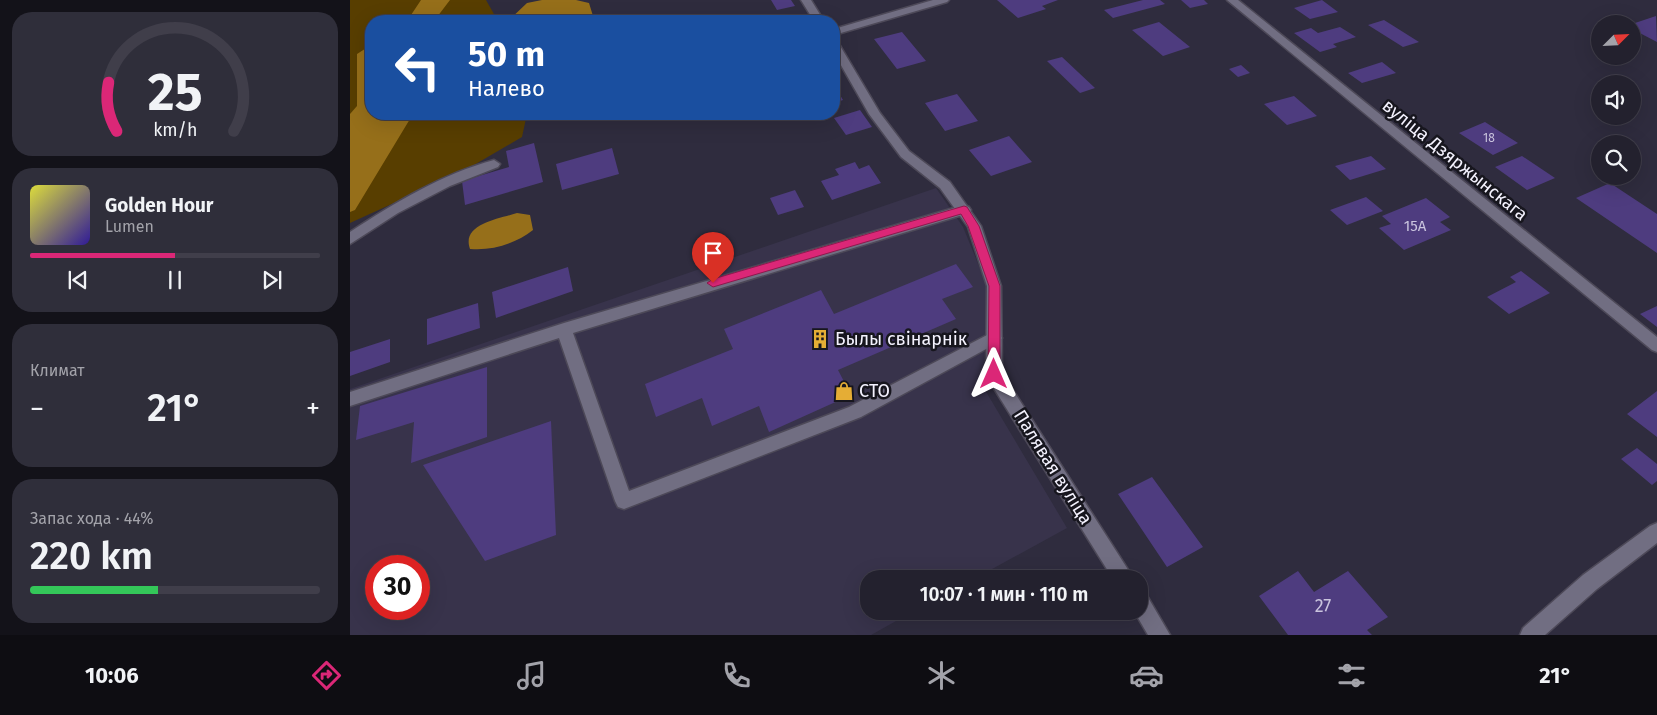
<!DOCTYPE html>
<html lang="ru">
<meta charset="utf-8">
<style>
body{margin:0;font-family:"Fira Sans",sans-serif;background:#2f2e3a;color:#f1f3f6;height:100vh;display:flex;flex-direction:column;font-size:19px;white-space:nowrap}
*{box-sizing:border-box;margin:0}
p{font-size:16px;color:#a3a3aa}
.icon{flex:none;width:28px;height:28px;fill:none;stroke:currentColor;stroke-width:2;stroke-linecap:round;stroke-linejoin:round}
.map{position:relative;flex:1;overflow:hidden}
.details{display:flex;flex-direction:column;gap:12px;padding:12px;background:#131219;width:350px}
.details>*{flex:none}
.hud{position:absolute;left:15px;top:15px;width:475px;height:105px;border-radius:20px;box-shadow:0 5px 20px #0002,0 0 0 1px #403e4a;background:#1a4fa0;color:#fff;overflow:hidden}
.needle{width:32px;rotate:66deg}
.tools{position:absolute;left:1241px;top:15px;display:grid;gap:10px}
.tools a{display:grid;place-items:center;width:50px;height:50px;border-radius:50%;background:#23212e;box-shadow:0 5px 20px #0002,0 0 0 1px #403e4a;font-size:25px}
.speed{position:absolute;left:15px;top:555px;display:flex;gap:10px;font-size:25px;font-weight:700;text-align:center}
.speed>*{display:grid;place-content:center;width:65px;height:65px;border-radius:50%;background:#23212e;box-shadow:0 5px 20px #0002,0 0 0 1px #403e4a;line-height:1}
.speed .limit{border:8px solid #d22;background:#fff;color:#111}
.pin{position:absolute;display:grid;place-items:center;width:42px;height:42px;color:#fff;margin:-51px -21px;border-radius:50% 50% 50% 0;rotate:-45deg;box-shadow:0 0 5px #0007}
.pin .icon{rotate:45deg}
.me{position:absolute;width:55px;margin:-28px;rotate:0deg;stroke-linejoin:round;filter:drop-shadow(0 0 4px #0008)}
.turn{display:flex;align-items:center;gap:18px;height:105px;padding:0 20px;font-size:22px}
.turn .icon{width:65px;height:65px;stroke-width:2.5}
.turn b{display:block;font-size:35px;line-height:42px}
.big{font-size:38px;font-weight:600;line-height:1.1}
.details .tile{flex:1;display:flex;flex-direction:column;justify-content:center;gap:8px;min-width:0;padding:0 18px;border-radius:20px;background:#2f2e3a}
.details .dial{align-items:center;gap:0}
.dial svg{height:130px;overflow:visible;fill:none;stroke:#403e4a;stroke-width:7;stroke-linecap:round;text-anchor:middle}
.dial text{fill:#f1f3f6;stroke:none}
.song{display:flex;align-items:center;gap:15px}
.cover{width:60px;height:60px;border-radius:8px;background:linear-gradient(135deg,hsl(60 70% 55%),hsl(250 70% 35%))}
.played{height:5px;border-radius:2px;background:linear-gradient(90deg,#db2777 50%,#403e4a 50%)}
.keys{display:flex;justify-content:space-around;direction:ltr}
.heat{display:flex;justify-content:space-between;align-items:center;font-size:28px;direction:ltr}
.charge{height:8px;border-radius:4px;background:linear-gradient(90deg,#34c759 44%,#403e4a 0)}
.trip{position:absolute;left:510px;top:570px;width:288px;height:50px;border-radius:20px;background:#23212e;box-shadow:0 5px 20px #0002,0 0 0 1px #403e4a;font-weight:600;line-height:50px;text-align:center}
.dock{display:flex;height:80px;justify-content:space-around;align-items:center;background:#0e0d12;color:#a3a3aa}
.dock .icon{width:35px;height:35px}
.dock .current{color:#db2777}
.dock b{font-size:22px;color:#f1f3f6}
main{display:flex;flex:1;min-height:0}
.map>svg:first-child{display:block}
</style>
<main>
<section class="details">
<div class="tile dial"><svg viewBox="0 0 100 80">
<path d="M14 69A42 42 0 1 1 86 69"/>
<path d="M14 69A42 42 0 0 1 9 39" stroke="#db2777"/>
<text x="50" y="56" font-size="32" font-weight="700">25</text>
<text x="50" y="72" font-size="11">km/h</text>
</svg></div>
<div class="tile">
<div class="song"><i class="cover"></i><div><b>Golden Hour</b><p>Lumen</p></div></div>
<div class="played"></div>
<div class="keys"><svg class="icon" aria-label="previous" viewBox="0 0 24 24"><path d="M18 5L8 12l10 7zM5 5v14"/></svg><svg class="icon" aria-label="pause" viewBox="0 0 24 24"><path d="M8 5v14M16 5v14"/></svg><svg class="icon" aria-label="next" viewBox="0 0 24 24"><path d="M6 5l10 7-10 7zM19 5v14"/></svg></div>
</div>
<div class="tile"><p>Климат</p>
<div class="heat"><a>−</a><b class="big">21°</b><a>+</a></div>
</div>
<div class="tile"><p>Запас хода · 44%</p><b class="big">220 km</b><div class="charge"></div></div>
</section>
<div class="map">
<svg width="1307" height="635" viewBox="0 0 1307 635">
<rect width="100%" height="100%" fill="#2f2c3e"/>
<path fill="#38334b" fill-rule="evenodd" d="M586 188 613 227 638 288 635 390 717 528 624 579H519V611H564L521 635H0V389ZM26 566H69V609H26Z"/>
<path fill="#583e00" d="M0 0H136L148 21H21V114H177L172 137 112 172 0 223Z"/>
<path fill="#966f1a" d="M71 0H100L84 21H57Z
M192 0H226L239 3 243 16C268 15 281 11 305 21H158L177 3Z
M21 45V114H63L5 210 0 212V114L7 106V54Z
M167 213 180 215 183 230C165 244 142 251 120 249 111 224 149 219 167 213Z"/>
<path fill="#4e3c7f" d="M421 0H441L445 6 427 10Z
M647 0H708L692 6 696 9 668 18Z
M793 0H810L815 4 763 18 754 10Z
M831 0H854L858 4 840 8Z
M972 0 988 12 960 19 944 8Z
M1306 16 1307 42 1282 29V24Z
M1034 20 1069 42 1053 47 1018 25Z
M809 22 840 47 813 56 782 30Z
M990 27 1006 37 983 44 987 47 970 52 944 33 961 28 968 33Z
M552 32 576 61 547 69 524 39Z
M712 57 745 88 730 93 697 61Z
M1032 62 1046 73 1012 83 998 73Z
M891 65 900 73 888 77 879 69Z
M484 85 493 100 484 103Z
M607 94 628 121 595 131 575 103Z
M944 96 967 116 937 125 914 104Z
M510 110 522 127 496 135 484 118Z
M1135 122 1168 143 1143 155 1109 133Z
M659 136 682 162 641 176 619 150Z
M184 143 193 182 115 205 112 181 159 167 156 151Z
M262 148 269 174 212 190 206 164Z
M1021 156 1036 169 1000 180 985 166Z
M1172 156 1205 178 1177 190 1145 167Z
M505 162 509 169 519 165 531 183 482 200 471 181 489 175 485 169Z
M1260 183 1307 214V253L1226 198Z
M445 190 454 207 428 215 420 198Z
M1016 197 1033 211 997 225 980 210Z
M1076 198 1100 217 1090 222 1101 230 1054 250 1029 228 1041 224 1032 216Z
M606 264 623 287 592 299 606 319 488 370 501 395 419 432 409 406 362 426 352 398 306 417 295 384 383 349 374 329 471 290 484 314Z
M218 267 223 291 146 318 142 292Z
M1171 271 1200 293 1159 314 1137 297 1166 282 1160 277Z
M128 303 130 328 77 345V319Z
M1307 306V327L1290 314Z
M40 339V362L0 376V352Z
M137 367V437L61 463 64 422 6 440 10 406Z
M1307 391V437L1277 414Z
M201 421 206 535 135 561 73 465Z
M1287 448 1307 464V481L1302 485 1271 459Z
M802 477 853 547 817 567 768 494Z
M948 571 964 592 998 571 1038 617 1017 630 1022 635H938L909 596Z"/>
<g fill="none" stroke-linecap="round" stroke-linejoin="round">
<g stroke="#4d4958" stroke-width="3">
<path id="service" d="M144 160 150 164 148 167 100 186 48 213 0 244V232C44 203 92 174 144 160Z
M614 205 619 207 621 210 619 213 223 333 279 491 499 407 639 334 644 332 649 334 652 338 649 342 511 417 274 509 268 507 265 501 209 338 0 406V392L214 323Z"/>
</g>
<g stroke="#4d4958" stroke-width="3">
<path id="minor" d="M451 0H461L474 21H464Z
M583 0H599L597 2 484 35V29Z
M877 0H888L1307 337V352L1302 350Z
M484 41 489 44 530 113 559 151 600 182 631 226 651 286 652 373 784 579H763L638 379 636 374 637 286 618 227 590 188 551 157 519 114 484 53Z
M1307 523V543L1247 589 1195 635H1170L1173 628 1233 575 1300 526Z
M789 591 796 594 820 635H798L784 611H789Z"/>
</g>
<use href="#service" fill="#716e82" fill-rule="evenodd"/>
<use href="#minor" fill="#716e82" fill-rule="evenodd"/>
</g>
<path fill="#db2777" stroke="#8e194d" d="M614 206 617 207 629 226 650 286V374L648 378H640L638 374 639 286 618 226 611 214 363 287 357 283 363 279Z"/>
<defs>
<g id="building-bare" transform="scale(1.5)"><path d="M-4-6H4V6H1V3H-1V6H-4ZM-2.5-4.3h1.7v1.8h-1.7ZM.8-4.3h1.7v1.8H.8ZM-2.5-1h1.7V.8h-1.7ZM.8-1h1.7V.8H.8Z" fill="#e5ad35" stroke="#17161e" stroke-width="2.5" paint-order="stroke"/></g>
<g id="shop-bare" transform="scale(1.5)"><path d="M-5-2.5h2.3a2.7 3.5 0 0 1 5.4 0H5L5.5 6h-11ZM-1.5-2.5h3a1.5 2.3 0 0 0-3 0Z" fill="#e5ad35" stroke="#17161e" stroke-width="2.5" paint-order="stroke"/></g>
</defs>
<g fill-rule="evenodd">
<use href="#building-bare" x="470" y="339"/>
<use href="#shop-bare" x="494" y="391"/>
</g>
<g text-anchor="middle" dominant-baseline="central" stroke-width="5" stroke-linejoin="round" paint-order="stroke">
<g font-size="12" fill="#cac4de">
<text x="1139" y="138">18</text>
</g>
<g font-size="15" fill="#cac4de">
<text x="1065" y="226">15А</text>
</g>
<g font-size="18" fill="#f4f2fe" stroke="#17161e">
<text transform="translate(1105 160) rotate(39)">вуліца Дзяржынскага</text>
<text transform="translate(703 467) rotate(58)">Палявая вуліца</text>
</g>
<g font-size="18" fill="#f4f2fe" stroke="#17161e" text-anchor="start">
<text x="485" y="339">Былы свінарнік</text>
<text x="509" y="391">СТО</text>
</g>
<g font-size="18" fill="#cac4de">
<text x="973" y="606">27</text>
</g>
</g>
</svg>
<div class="tools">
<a><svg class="needle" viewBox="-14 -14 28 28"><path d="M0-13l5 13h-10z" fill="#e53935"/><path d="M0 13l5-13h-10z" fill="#a3a3aa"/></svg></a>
<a><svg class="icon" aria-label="sound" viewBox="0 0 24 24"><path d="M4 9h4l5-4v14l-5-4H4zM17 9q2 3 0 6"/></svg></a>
<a><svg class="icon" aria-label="search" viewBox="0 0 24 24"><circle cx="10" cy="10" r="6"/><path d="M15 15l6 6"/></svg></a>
</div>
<div class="speed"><div class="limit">30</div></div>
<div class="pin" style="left:363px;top:283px;background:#d93025"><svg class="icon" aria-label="arrive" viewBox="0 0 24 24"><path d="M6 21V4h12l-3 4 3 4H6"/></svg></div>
<svg class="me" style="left:644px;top:374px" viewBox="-20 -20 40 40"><path d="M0-17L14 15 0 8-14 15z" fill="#db2777" stroke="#fff" stroke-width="4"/></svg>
<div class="trip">10:07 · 1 мин · 110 m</div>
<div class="hud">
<div class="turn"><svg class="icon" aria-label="left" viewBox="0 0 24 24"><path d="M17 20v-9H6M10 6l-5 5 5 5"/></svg><div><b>50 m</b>Налево</div></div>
</div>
</div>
</main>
<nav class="dock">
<b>10:06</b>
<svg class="icon current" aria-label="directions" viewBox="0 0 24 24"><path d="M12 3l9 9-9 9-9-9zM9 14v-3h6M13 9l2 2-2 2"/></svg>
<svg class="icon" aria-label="music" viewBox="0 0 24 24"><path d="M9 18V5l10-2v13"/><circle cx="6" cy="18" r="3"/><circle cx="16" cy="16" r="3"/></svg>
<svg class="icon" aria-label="phone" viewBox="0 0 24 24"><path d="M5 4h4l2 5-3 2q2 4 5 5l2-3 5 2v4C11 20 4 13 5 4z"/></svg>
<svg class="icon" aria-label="climate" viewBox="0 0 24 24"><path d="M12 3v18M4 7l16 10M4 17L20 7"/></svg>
<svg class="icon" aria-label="car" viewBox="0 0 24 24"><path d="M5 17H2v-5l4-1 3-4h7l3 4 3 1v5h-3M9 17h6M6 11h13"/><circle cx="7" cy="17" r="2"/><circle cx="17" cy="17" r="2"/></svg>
<svg class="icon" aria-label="filters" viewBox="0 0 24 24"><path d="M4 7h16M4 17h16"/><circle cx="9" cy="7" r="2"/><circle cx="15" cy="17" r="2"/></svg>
<b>21°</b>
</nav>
